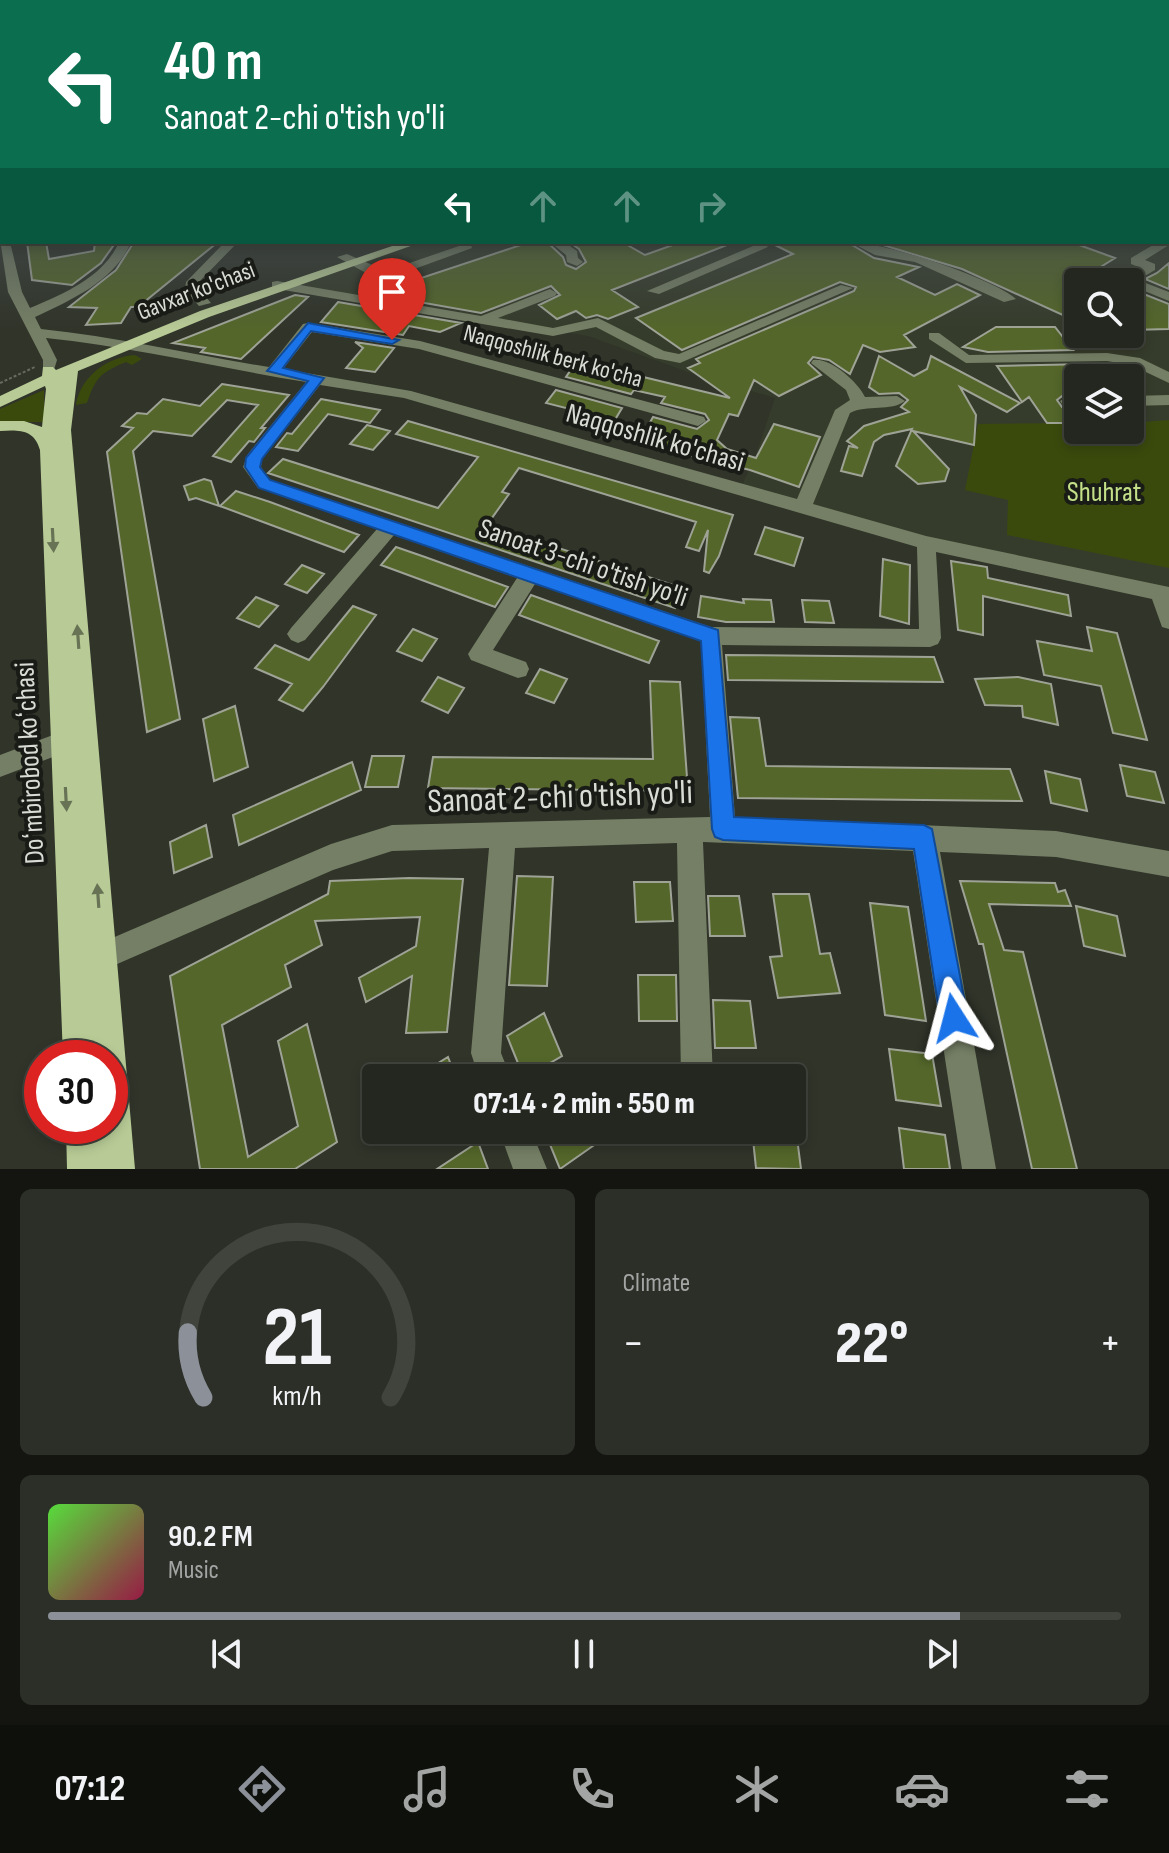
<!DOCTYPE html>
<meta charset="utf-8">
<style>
body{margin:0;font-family:"Sofia Sans Condensed",sans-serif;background:#2c2f28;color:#f1f3f6;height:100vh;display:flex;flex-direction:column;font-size:30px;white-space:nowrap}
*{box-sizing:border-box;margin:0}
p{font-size:26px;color:#a3a5a4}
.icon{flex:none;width:44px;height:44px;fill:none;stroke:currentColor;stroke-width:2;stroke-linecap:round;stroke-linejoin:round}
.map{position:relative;height:1169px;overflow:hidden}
.side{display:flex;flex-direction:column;gap:20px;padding:20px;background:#141511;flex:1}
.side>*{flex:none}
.top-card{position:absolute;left:0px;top:0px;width:1170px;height:244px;box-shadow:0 4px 12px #0003,0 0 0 2px #41443d;background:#0b6e4f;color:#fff;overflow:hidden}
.controls{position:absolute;left:1064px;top:268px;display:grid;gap:16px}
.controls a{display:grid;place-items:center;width:80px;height:80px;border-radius:8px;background:#24271f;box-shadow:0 4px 12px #0003,0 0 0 2px #41443d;font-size:40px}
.speed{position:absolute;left:24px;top:1040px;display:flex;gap:16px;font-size:40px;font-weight:700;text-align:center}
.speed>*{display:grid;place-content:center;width:104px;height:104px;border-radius:50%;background:#24271f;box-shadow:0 4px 12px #0003,0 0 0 2px #41443d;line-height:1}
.speed .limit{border:12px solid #d22;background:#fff;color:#111}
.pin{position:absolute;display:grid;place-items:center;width:68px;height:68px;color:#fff;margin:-82px -34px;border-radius:50% 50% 50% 0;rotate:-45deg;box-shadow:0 0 8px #0007}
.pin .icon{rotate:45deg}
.me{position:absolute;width:88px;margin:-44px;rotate:351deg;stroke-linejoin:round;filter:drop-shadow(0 0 6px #0008)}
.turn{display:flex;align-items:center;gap:28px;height:168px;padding:0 32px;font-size:36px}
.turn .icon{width:104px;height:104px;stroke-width:2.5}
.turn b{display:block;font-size:56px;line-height:68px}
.lanes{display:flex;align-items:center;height:76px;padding:0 32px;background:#0003;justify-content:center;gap:40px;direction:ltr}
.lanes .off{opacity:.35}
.big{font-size:60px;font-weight:800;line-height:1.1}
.side .widget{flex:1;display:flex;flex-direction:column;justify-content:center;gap:12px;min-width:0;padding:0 28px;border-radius:12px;background:#2c2f28}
.side .dial{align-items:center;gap:0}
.dial svg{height:208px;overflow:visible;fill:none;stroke:#41443d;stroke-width:7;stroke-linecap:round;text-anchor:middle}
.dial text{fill:#f1f3f6;stroke:none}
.song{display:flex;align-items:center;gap:24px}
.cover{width:96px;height:96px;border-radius:12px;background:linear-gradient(135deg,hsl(110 70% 55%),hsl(340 70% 35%))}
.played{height:8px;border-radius:4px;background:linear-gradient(90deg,#8c9099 85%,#41443d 85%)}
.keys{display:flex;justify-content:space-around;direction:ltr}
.heat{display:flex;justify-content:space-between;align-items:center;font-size:44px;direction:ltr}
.side .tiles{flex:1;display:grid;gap:20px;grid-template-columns:1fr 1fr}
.widget:last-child{grid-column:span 2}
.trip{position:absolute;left:362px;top:1064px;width:444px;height:80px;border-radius:8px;background:#24271f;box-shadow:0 4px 12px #0003,0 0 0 2px #41443d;font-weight:800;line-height:80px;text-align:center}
.dock{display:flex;height:128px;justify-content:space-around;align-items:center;background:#0e100c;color:#a3a5a4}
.dock .icon{width:56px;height:56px}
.dock .active{color:#8c9099}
.dock b{font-size:36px;color:#f1f3f6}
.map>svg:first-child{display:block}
</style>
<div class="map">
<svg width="1169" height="1169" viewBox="0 0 1169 1169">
<rect width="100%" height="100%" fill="#303429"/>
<path fill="#363c2b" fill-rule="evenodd" d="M1169 175V595L739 491 755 458 775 398 688 372 588 336 277 285 416 242H1168ZM1078 282H1130V334H1078ZM1078 378H1130V430H1078Z"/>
<path fill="#3a4a0d" d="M135 355 142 359 132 365 126 362C100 373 96 377 87 403L76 405C80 377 107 357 135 355Z
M44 390V422H0V409Z
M1169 420V568L1007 535 1008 500 965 490 978 424 1078 423V430H1130V423Z"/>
<path fill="#54662a" stroke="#9ea396" stroke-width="2" d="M27 242H46L49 259 94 251 95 242H116L101 263 72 285 32 280Z
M134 242H218L138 307H131L121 323 86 325 97 308 69 307 116 270Z
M530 242H547L563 257 566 265 576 269 586 262 579 249 569 242H622L645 255 681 242 732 243 612 290 638 307 608 319 597 315 586 318 576 311 557 319 539 305 560 295 551 286 481 313 385 296V290Z
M769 242H847L874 258 919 267 897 277 935 295 957 284 980 295 904 335 915 347 880 352 863 345 850 374 829 360 813 357 808 363 821 375 779 396 754 380 738 416 729 414 717 440 727 449 756 458 774 424 820 437 799 487 750 470 648 445 659 429 648 426 653 417 697 429 709 420 705 414 661 403 665 397 634 390 631 394 566 377 577 361 730 398 688 368 700 363 696 359 854 291 856 287 840 282 682 350 636 318 793 254Z
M873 242H1071L1115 258 1091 273 1112 281 1078 282V322L962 269Z
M1169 263V289L1145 279 1157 273Z
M1131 289 1169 304V329L1130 330Z
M295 295 308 297 241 359 201 352 205 348 173 343Z
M338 302 461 323 440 332 409 326 403 335 321 322Z
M996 327H1055L1073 350 988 352 963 347Z
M355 342 394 348 375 372 346 368 363 348Z
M879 356 914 376 927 369 931 356 1020 403 1007 412 960 387 976 415 974 445 913 431 949 469 945 481 918 484 896 466 912 429 884 435 874 442 862 476 841 471 849 446 858 448 847 441 864 426 909 412 901 407 908 400 899 393 879 394 869 387Z
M1089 364 1100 378H1078V393H1066L1057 400 1062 407 1078 409V423H1047L1029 397 1022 402 997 366Z
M222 384 289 395 261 428H265L254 442 249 441 231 462 213 456 258 405 227 400 192 436 153 431 133 451 180 719 147 732 107 452 133 428 122 426 137 413 147 414 163 399 200 406Z
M556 390 622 408 610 428 569 417 574 410 546 403Z
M321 399 380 410 370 423 328 414 298 451 276 447 287 433 292 434Z
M408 421 733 515 719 556 709 573 704 571 708 530 699 551 686 547 696 522 519 468 502 492 509 494 487 525 683 588 675 608 268 473 283 459 438 508 478 457 396 434Z
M367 425 390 431 373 450 350 444Z
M204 479 211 481 219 506 196 498 189 500 184 486Z
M236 491 270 502 359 535 344 552 220 506Z
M765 527 803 538 794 566 755 554Z
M396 547 425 557 508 587 495 607 381 565Z
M883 559 910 565 909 624 880 616Z
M951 561 987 567 988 578 1068 595 1071 616 983 596V635L958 630Z
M302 565 324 574 307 593 285 584Z
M531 595 659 641 649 663 519 615Z
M701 596 744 603 743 599 771 600 774 622H726L698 617Z
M256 597 278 606 259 627 237 618Z
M802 600 829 601 834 623 805 622Z
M353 606 376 615 323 687 303 711 279 700 292 684 255 668 275 645 309 660Z
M1087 627 1117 633 1147 740 1113 733 1101 686 1044 675 1037 641 1092 651Z
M413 629 437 639 422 661 397 651Z
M726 655 934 657 943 682 728 680Z
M540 669 567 679 554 703 526 693Z
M438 677 464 688 448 713 422 701Z
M1018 677 1051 684 1058 725 1023 717 1022 706 985 705 975 679Z
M650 681 680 682 688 791 428 788 433 757 653 759Z
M235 706 248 767 214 781 203 719Z
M730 717 759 718 766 766 1010 769 1022 801 738 798Z
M372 756H404L398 787H365Z
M352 762 361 790 239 845 233 815Z
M1120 765 1155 772 1164 803 1127 796Z
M1045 771 1080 779 1087 811 1051 803Z
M206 825 212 857 174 873 170 842Z
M517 876 553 877 547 986 509 985Z
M409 878 463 879 447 1032 406 1033 412 976 366 1002 359 978 416 946 420 917 315 921 322 945 285 965 291 987 222 1025 248 1157 298 1126 278 1041 307 1024 337 1142 295 1169H200L170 976 328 894 330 881Z
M960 881 1055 883 1058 892 1065 890 1071 906 989 904 1004 950 1023 952 1077 1169H1032L983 944H979Z
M634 882H670L673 921 636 922Z
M773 894H809L820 954 830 953 840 993 778 998 770 957 782 956Z
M708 896H739L745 936H710Z
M870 903 908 907 926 1021 885 1015Z
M1076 906 1117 916 1125 956 1084 946Z
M638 975H676L677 1021H639Z
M713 1000 750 1001 756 1048H715Z
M544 1013 562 1056 524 1078 507 1036Z
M889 1049 932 1054 941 1106 896 1100Z
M448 1057 456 1078H414Z
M899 1128 945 1135 950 1169H904Z
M544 1130H595L600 1141 560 1169Z
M752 1130H796L801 1169 756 1168Z
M478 1142 488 1169H437Z"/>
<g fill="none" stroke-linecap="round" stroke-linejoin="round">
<path stroke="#666a60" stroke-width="2" stroke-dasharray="3 2" stroke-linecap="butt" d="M0 383 35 367"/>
<path fill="#757f65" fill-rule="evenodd" d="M1169 197V204H1168V197Z
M0 239 10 242 22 292 30 308C63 294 104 277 119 242H131C115 281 71 300 35 317L41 329C118 337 193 355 269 367L303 324 308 323 420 341 704 417 706 421 698 426 419 349 312 332 283 369 411 391 797 499 835 410 850 400 846 390 811 363 813 360C830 357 858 382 865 397L897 396 905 401C891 412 867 404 850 413L813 504 926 536 1169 587V629L1162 627 1152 599 936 552 941 638 938 644 930 647 722 645 735 817 1056 831 1169 851V877L1056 857 940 852 996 1169H962L913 851 703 842 713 1078H681L677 843 515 848 501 1053 511 1078H479L471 1053 489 848 392 851 333 870 92 975 82 971 78 961 82 951 331 844 392 825 710 817 701 641 535 584 493 650 526 662 529 669 526 676 518 678 471 660 468 654 517 578 394 535 305 640 298 643 291 640 287 634 291 628 377 529 258 488 243 467 248 454 306 382C219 368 133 347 46 338L57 360 53 373H43V360L8 292ZM320 385 404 398 917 547 919 629 711 627 270 480 261 467 262 459Z
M1169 239V245L1145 260 1155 264V270L1138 280 1169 292V301L1130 285V282H1123V277L1141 268 1131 264V258L1158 242H1168Z
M225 242H238L198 283 199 289 211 303 199 306 185 290 186 282Z
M458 242H470L472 248 387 279 375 278 337 257 347 254 386 271 459 246Z
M550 242H564L577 251 578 258 583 262 577 266 567 262 566 255Z
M749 242H763L768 247 659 294 647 291 753 246Z
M850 242C883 242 991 277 1016 299L1004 302 915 262 875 255Z
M277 281 481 316 550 289 557 293 555 296 498 318 553 328 598 318 664 351 679 354 841 285 853 288 680 363 655 358 596 327 553 336 272 288V282Z
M929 333H939L969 355 1107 353 1140 358 1169 372V383L1131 365 1107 361 966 363 929 339Z
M1169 395V405L1130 406V396Z
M1068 396H1078V406L1062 404 1060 401Z
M74 727 82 730 86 738 82 746 0 777V755Z
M499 1130H531L547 1169H513Z"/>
<path fill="#b8cb96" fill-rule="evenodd" d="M1168 166H1169V171H1168Z
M404 242H422L209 317 78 371 71 430 135 1169H101L98 1126H110V1058H63L40 450C34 429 19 430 0 431V421H24L42 427 46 389 45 386 0 407V396L42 376 43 367H53L56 370 200 311Z
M66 1126H98L101 1169H67Z"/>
</g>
<defs><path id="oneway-solid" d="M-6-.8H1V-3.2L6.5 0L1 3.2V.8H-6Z" transform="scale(2)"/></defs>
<g fill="#687356">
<use href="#oneway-solid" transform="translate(53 540) rotate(87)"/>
<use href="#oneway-solid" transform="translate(78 637) rotate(-94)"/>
<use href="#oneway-solid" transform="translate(66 799) rotate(87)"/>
<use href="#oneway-solid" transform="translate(98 896) rotate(-94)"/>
</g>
<linearGradient id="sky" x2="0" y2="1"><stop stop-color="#1a1d17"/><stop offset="0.5" stop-color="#485054"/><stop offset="1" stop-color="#485054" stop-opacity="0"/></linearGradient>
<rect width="1169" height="330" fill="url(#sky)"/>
<path fill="#1a73e8" stroke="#114b97" stroke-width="2" d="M308 323 399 340 392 344 311 331 283 368 324 378 262 459 260 467 270 480 718 630 734 817 924 825 932 829 968 1018 964 1028 954 1032 944 1028 940 1018 914 849 723 840 715 837 712 829 701 641 259 488 245 467 246 458 308 381 267 371Z"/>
<g text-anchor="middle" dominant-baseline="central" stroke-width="8" stroke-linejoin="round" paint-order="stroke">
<g font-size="24" fill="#d9dcd4" stroke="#191b16">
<text transform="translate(196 291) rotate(-21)">Gavxar ko'chasi</text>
<text transform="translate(553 356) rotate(15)">Naqqoshlik berk ko'cha</text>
</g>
<g font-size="28" fill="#d9dcd4" stroke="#191b16">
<text transform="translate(655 438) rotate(16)">Naqqoshlik ko'chasi</text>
<text transform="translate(583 563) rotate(19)">Sanoat 3-chi o'tish yo'li</text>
<text transform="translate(30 763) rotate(-93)">Doʻmbirobod koʻchasi</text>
</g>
<g font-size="28" fill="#c3e088" stroke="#191b16">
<text x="1104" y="492">Shuhrat</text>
</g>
<g font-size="34" fill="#d9dcd4" stroke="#191b16">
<text transform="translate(560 797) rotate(-2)">Sanoat 2-chi o'tish yo'li</text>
</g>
</g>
</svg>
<div class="controls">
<a><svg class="icon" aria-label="search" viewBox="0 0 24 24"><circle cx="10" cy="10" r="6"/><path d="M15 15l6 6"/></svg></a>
<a><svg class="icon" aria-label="layers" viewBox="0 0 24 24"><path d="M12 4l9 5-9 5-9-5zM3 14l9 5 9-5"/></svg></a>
</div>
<div class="speed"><div class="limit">30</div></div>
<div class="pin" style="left:392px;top:340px;background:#d93025"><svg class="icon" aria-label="arrive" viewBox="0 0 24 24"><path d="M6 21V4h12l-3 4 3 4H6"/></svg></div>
<svg class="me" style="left:954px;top:1018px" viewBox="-20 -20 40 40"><path d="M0-17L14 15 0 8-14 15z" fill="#1a73e8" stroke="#fff" stroke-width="4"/></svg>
<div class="trip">07:14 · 2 min · 550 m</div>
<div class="top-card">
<div class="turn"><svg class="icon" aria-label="left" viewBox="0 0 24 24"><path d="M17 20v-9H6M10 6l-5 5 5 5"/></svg><div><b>40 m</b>Sanoat 2-chi o'tish yo'li</div></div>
<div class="lanes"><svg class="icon" aria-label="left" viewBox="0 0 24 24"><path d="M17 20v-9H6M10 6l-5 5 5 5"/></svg><svg class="icon off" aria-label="ahead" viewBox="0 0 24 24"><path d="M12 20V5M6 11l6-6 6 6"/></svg><svg class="icon off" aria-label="ahead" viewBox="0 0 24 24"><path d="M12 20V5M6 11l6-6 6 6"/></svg><svg class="icon off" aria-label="right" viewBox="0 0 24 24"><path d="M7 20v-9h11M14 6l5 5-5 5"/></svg></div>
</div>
</div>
<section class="side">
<div class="tiles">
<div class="widget dial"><svg viewBox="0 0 100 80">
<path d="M14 69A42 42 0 1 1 86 69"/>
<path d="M14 69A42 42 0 0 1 8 44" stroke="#8c9099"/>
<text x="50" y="56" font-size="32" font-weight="700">21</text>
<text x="50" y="72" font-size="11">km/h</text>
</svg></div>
<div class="widget"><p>Climate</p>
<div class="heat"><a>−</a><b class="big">22°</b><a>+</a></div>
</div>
<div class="widget">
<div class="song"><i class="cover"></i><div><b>90.2 FM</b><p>Music</p></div></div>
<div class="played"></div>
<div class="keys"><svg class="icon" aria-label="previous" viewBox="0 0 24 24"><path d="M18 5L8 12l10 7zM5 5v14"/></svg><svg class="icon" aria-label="pause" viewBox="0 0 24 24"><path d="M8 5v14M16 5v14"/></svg><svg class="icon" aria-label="next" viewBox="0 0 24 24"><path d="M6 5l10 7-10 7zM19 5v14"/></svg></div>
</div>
</div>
</section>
<nav class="dock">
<b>07:12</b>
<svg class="icon active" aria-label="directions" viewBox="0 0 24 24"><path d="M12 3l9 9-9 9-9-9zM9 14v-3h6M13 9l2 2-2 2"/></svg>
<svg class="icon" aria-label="music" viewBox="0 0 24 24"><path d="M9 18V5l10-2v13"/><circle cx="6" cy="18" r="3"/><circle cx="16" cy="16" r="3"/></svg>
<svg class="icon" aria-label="phone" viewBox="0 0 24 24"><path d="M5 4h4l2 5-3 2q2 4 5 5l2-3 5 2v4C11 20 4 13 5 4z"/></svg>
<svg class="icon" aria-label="climate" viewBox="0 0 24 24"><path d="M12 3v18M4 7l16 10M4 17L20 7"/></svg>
<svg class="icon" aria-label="car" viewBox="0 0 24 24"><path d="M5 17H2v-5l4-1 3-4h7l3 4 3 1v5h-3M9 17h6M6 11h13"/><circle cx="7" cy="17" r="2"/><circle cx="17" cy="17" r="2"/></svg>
<svg class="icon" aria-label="filters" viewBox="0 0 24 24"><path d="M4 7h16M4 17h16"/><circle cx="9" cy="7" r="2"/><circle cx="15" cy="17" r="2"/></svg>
</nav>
